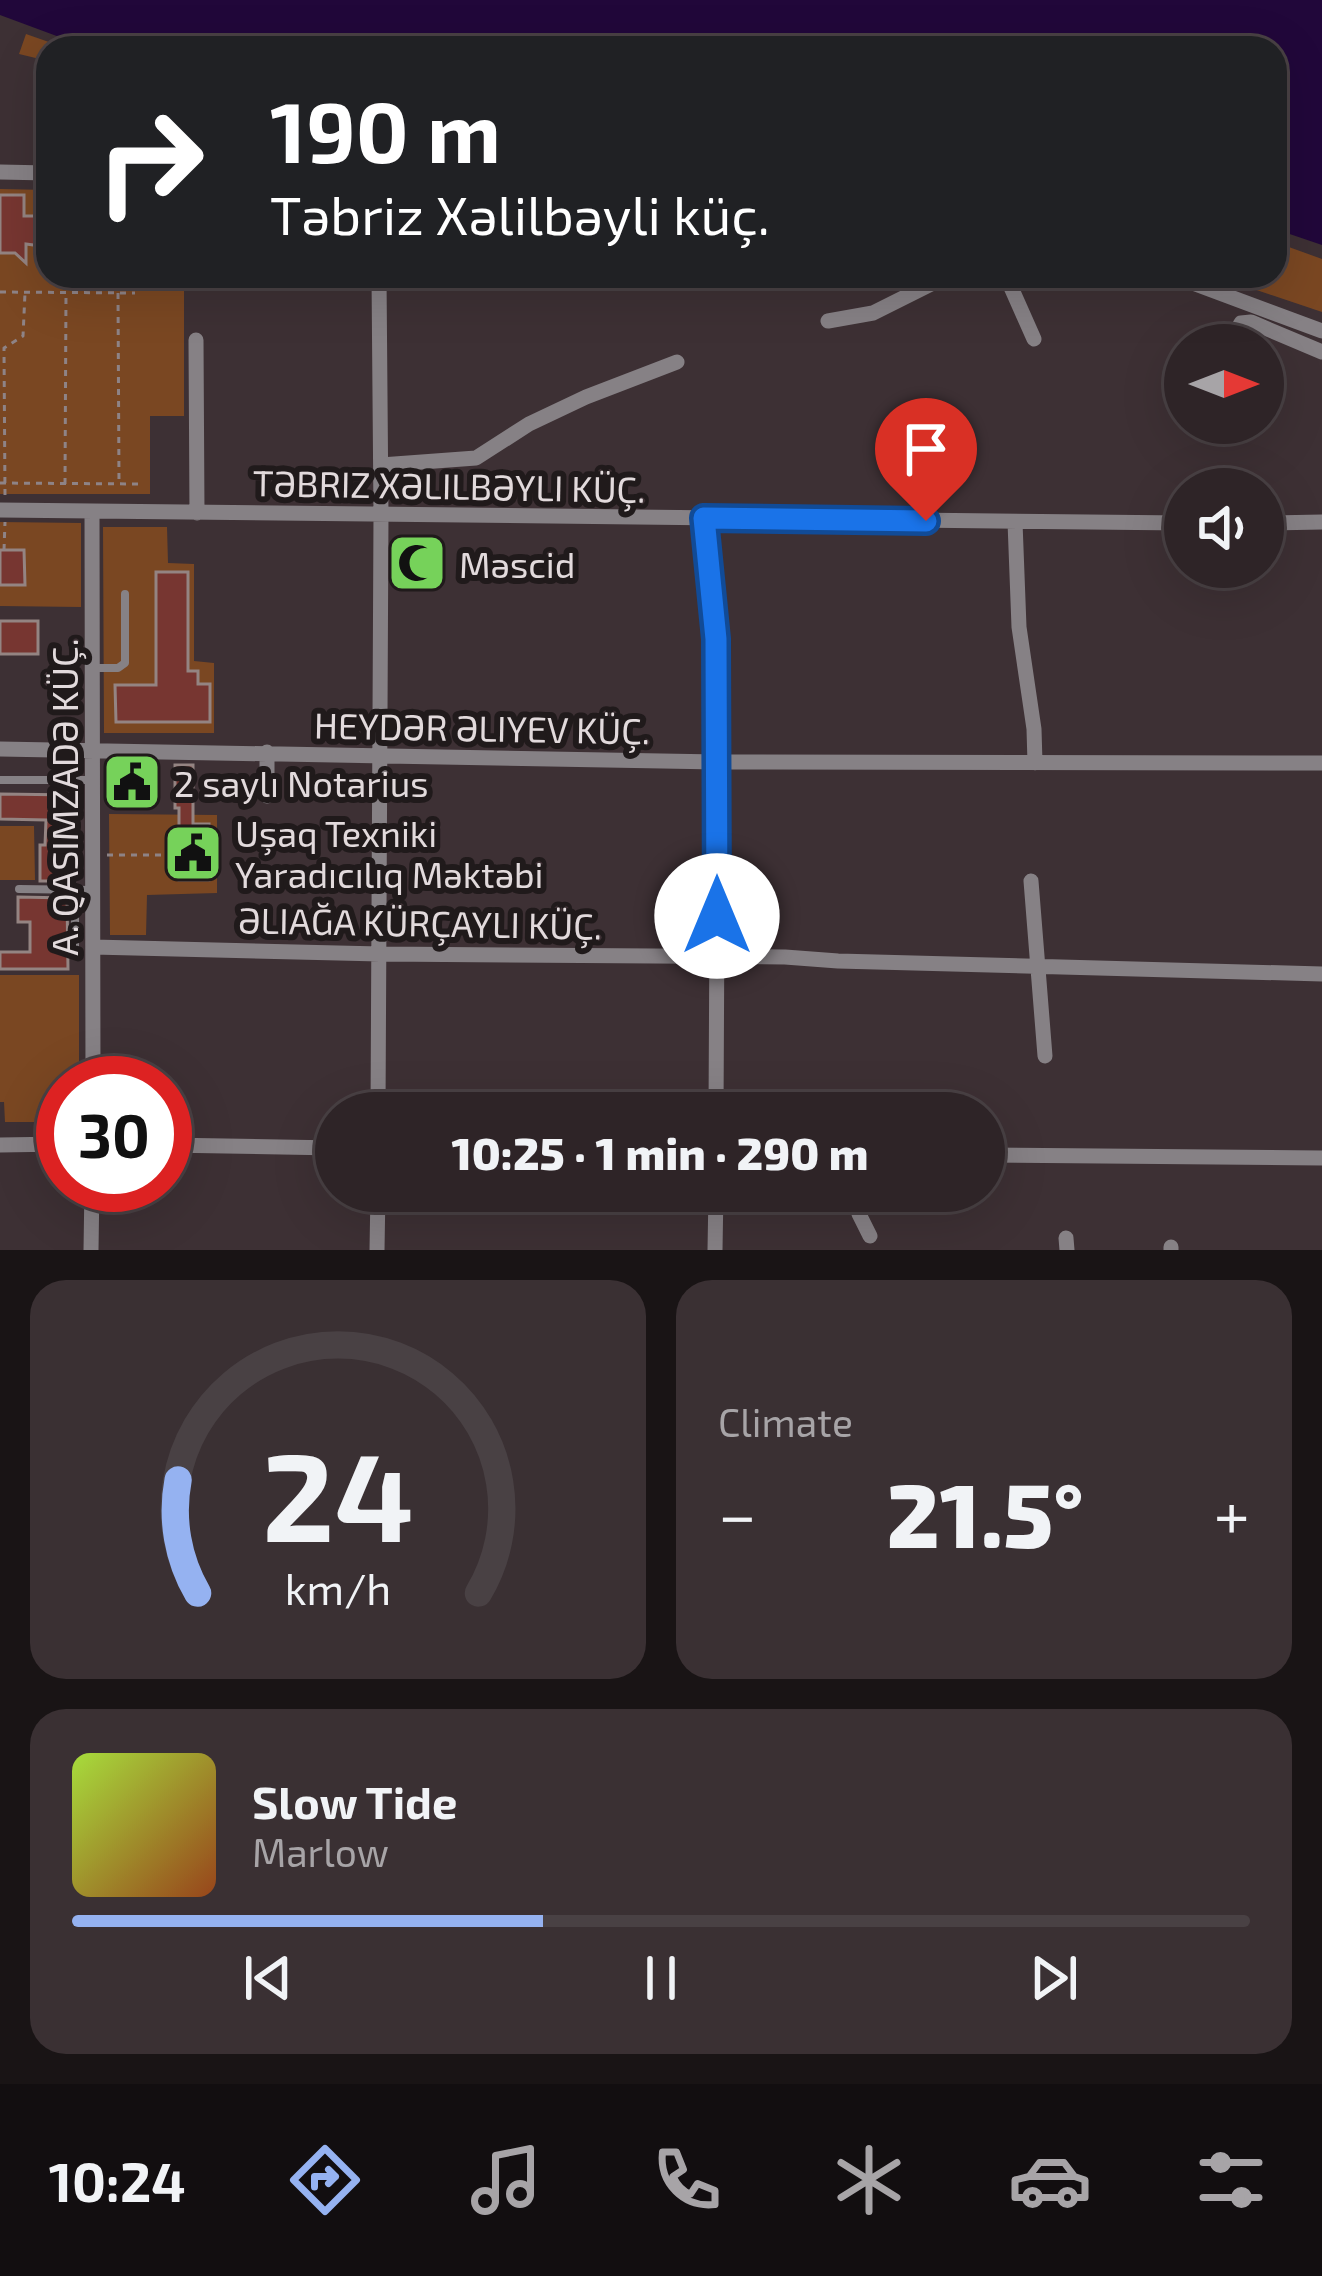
<!DOCTYPE html>
<meta charset="utf-8">
<style>
body{margin:0;font-family:"Exo 2",sans-serif;background:#3a3033;color:#f1f3f6;height:100vh;display:flex;flex-direction:column;font-size:45px;white-space:nowrap}
*{box-sizing:border-box;margin:0}
p{font-size:39px;color:#a7a4a7}
.icon{flex:none;width:66px;height:66px;fill:none;stroke:currentColor;stroke-width:2;stroke-linecap:round;stroke-linejoin:round}
.map{position:relative;height:1250px;overflow:hidden}
.sheet{display:flex;flex-direction:column;gap:30px;padding:30px;background:#191415;flex:1}
.sheet>*{flex:none}
.banner{position:absolute;left:36px;top:36px;width:1251px;height:252px;border-radius:36px;box-shadow:0 12px 48px #0002,0 0 0 3px #494144;background:#202124;color:#fff;overflow:hidden}
.needle{width:78px;rotate:90deg}
.tools{position:absolute;left:1164px;top:324px;display:grid;gap:24px}
.tools a{display:grid;place-items:center;width:120px;height:120px;border-radius:50%;background:#2e2427;box-shadow:0 12px 48px #0002,0 0 0 3px #494144;font-size:60px}
.speed{position:absolute;left:36px;top:1056px;display:flex;gap:24px;font-size:60px;font-weight:700;text-align:center}
.speed>*{display:grid;place-content:center;width:156px;height:156px;border-radius:50%;background:#2e2427;box-shadow:0 12px 48px #0002,0 0 0 3px #494144;line-height:1}
.speed .limit{border:18px solid #d22;background:#fff;color:#111}
.pin{position:absolute;display:grid;place-items:center;width:102px;height:102px;color:#fff;margin:-123px -51px;border-radius:50% 50% 50% 0;rotate:-45deg;box-shadow:0 0 12px #0007}
.pin .icon{rotate:45deg}
.me{position:absolute;width:132px;margin:-66px;rotate:0deg;stroke-linejoin:round;filter:drop-shadow(0 0 9px #0008)}
.turn{display:flex;align-items:center;gap:42px;height:252px;padding:0 36px;font-size:54px}
.turn .icon{width:156px;height:156px;stroke-width:2.5}
.turn b{display:block;font-size:84px;line-height:102px}
.big{font-size:90px;font-weight:800;line-height:1.1}
.sheet .tile{flex:1;display:flex;flex-direction:column;justify-content:center;gap:18px;min-width:0;padding:0 42px;border-radius:36px;background:#3a3033}
.sheet .dial{align-items:center;gap:0}
.dial svg{height:312px;overflow:visible;fill:none;stroke:#494144;stroke-width:7;stroke-linecap:round;text-anchor:middle}
.dial text{fill:#f1f3f6;stroke:none}
.song{display:flex;align-items:center;gap:36px}
.cover{width:144px;height:144px;border-radius:18px;background:linear-gradient(135deg,hsl(80 70% 55%),hsl(20 70% 35%))}
.played{height:12px;border-radius:6px;background:linear-gradient(90deg,#95b2f1 40%,#494144 40%)}
.keys{display:flex;justify-content:space-around;direction:ltr}
.heat{display:flex;justify-content:space-between;align-items:center;font-size:66px;direction:ltr}
.sheet .tiles{flex:1;display:grid;gap:30px;grid-template-columns:1fr 1fr}
.tile:last-child{grid-column:span 2}
.trip{position:absolute;left:315px;top:1092px;width:690px;height:120px;border-radius:60px;background:#2e2427;box-shadow:0 12px 48px #0002,0 0 0 3px #494144;font-weight:800;line-height:120px;text-align:center}
.tab-bar{display:flex;height:192px;justify-content:space-around;align-items:center;background:#120e10;color:#a7a4a7}
.tab-bar .icon{width:84px;height:84px}
.tab-bar .selected{color:#95b2f1}
.tab-bar b{font-size:54px;color:#f1f3f6}
.map>svg:first-child{display:block}
</style>
<div class="map">
<svg width="1322" height="1250" viewBox="0 0 1322 1250">
<rect width="100%" height="100%" fill="#3d3034"/>
<path fill="#7a4722" d="M26 34 66 48H48V61L19 54Z
M0 189 48 190V276H193V279L184 280V416H150V494H0Z
M1275 242 1322 259V312L1215 276H1275Z
M0 522 81 523V607L0 606Z
M103 527H167L168 563 194 564V661L214 663V733H104Z
M109 814 217 815V893L147 895 146 935H110Z
M0 826H34L35 880H0Z
M0 975H79V1083H63V1122H5L4 1102H0Z"/>
<path fill="#21073a" d="M0 0H1322V245L1275 229V48H89L0 15Z"/>
<path fill="#773631" stroke="#948482" stroke-width="3" d="M0 195H24V216H48V247L26 244V263L15 253H0Z
M0 550H24L25 585H0Z
M156 572H188V671H198V684H210V722H116L115 685H156Z
M0 621H38V654H0Z
M175 765H193V824H209V880H179V808H175Z
M118 776 146 777V794H117Z
M0 794 73 795V877H70V881H40V845H45L46 820 0 819Z
M18 897 67 898 68 969H0V952H30V922H18Z"/>
<g fill="none" stroke-linecap="round" stroke-linejoin="round">
<path stroke="#8e8386" stroke-width="3" stroke-dasharray="6 6" stroke-linecap="butt" d="M0 292 135 293
M118 293 119 484
M0 483 141 484
M65 484 66 293
M5 495 4 348 23 336 25 293
M4 550 5 522
M107 855H179"/>
<path stroke="#868185" stroke-width="8" d="M95 668H118L125 663V594
M0 780H92
M19 889 92 890
M75 955V890"/>
<path stroke="#868185" stroke-width="15" d="M0 172 48 173
M513 276C562 289 619 279 670 276
M1006 276 1034 339
M1174 276 1322 331
M828 321 873 313 947 276
M196 340 197 513
M1228 345 1241 323 1251 322 1322 352
M1172 369 1185 364
M381 465 476 458 529 424 586 397 677 362
M0 510 1185 523
M92 511 93 1083
M704 518 716 639 718 721 716 1113
M1015 522 1019 627 1034 729 1035 763
M1263 523 1322 522
M0 749 718 762 1322 763
M267 796V752
M1031 881 1045 1056
M93 947 380 954 785 957 838 961 1322 974
M378 1113 381 515 379 276
M0 1145 63 1144
M165 1145 336 1148
M984 1155 1322 1158
M858 1191 859 1214 870 1236
M1066 1238 1067 1250
M91 1250 92 1185
M377 1250 378 1191
M715 1250 716 1191
M1171 1250V1247"/>
</g>
<g fill="none" stroke-linecap="round" stroke-linejoin="round">
<g stroke="#114b97" stroke-width="30">
<path id="route" d="M717 916 716 639 704 518 926 521"/>
</g>
<use href="#route" stroke="#1a73e8" stroke-width="21"/>
</g>
<defs>
<g id="mosque-square" transform="scale(3)"><rect x="-9" y="-9" width="18" height="18" rx="4" fill="#76d25a" stroke="#201a1b"/><path d="M3.5-4.9A6 6 0 1 0 3.5 4.9A5 5 0 1 1 3.5-4.9Z" fill="#111"/></g>
<g id="civic-square" transform="scale(3)"><rect x="-9" y="-9" width="18" height="18" rx="4" fill="#76d25a" stroke="#201a1b"/><path d="M-.6-6.5H3V-4.5H.6V-3L4-1V1h2V6H-6V1h2V-1L-.6-3ZM-1.2 2.5V6h2.4V2.5Z" fill="#111"/></g>
</defs>
<g fill-rule="evenodd">
<use href="#mosque-square" x="417" y="563"/>
<use href="#civic-square" x="132" y="782"/>
<use href="#civic-square" x="193" y="853"/>
</g>
<g text-anchor="middle" dominant-baseline="central" stroke-width="12" stroke-linejoin="round" paint-order="stroke">
<g font-size="36" fill="#e2dadc" stroke="#201a1b">
<text transform="translate(449 485) rotate(1)">TƏBRIZ XƏLILBƏYLI KÜÇ.</text>
<text transform="translate(482 727) rotate(1)">HEYDƏR ƏLIYEV KÜÇ.</text>
<text transform="translate(63 797) rotate(-90)">A. QASIMZADƏ KÜÇ.</text>
<text transform="translate(420 922) rotate(1)">ƏLIAĞA KÜRÇAYLI KÜÇ.</text>
</g>
<g font-size="36" fill="#e2dadc" stroke="#201a1b" text-anchor="start">
<text x="459" y="563">Məscid</text>
<text x="174" y="782">2 saylı Notarius</text>
<text x="235" y="832">Uşaq Texniki<tspan x="235" dy="41">Yaradıcılıq Məktəbi</tspan></text>
</g>
</g>
</svg>
<div class="tools">
<a><svg class="needle" viewBox="-14 -14 28 28"><path d="M0-13l5 13h-10z" fill="#e53935"/><path d="M0 13l5-13h-10z" fill="#a7a4a7"/></svg></a>
<a><svg class="icon" aria-label="sound" viewBox="0 0 24 24"><path d="M4 9h4l5-4v14l-5-4H4zM17 9q2 3 0 6"/></svg></a>
</div>
<div class="speed"><div class="limit">30</div></div>
<div class="pin" style="left:926px;top:521px;background:#d93025"><svg class="icon" aria-label="arrive" viewBox="0 0 24 24"><path d="M6 21V4h12l-3 4 3 4H6"/></svg></div>
<svg class="me" style="left:717px;top:916px" viewBox="-20 -20 40 40"><circle r="19" fill="#fff"/><path d="M0-13L10 11 0 6-10 11z" fill="#1a73e8"/></svg>
<div class="trip">10:25 · 1 min · 290 m</div>
<div class="banner">
<div class="turn"><svg class="icon" aria-label="right" viewBox="0 0 24 24"><path d="M7 20v-9h11M14 6l5 5-5 5"/></svg><div><b>190 m</b>Təbriz Xəlilbəyli küç.</div></div>
</div>
</div>
<section class="sheet">
<div class="tiles">
<div class="tile dial"><svg viewBox="0 0 100 80">
<path d="M14 69A42 42 0 1 1 86 69"/>
<path d="M14 69A42 42 0 0 1 9 40" stroke="#95b2f1"/>
<text x="50" y="56" font-size="32" font-weight="700">24</text>
<text x="50" y="72" font-size="11">km/h</text>
</svg></div>
<div class="tile"><p>Climate</p>
<div class="heat"><a>−</a><b class="big">21.5°</b><a>+</a></div>
</div>
<div class="tile">
<div class="song"><i class="cover"></i><div><b>Slow Tide</b><p>Marlow</p></div></div>
<div class="played"></div>
<div class="keys"><svg class="icon" aria-label="previous" viewBox="0 0 24 24"><path d="M18 5L8 12l10 7zM5 5v14"/></svg><svg class="icon" aria-label="pause" viewBox="0 0 24 24"><path d="M8 5v14M16 5v14"/></svg><svg class="icon" aria-label="next" viewBox="0 0 24 24"><path d="M6 5l10 7-10 7zM19 5v14"/></svg></div>
</div>
</div>
</section>
<nav class="tab-bar">
<b>10:24</b>
<svg class="icon selected" aria-label="directions" viewBox="0 0 24 24"><path d="M12 3l9 9-9 9-9-9zM9 14v-3h6M13 9l2 2-2 2"/></svg>
<svg class="icon" aria-label="music" viewBox="0 0 24 24"><path d="M9 18V5l10-2v13"/><circle cx="6" cy="18" r="3"/><circle cx="16" cy="16" r="3"/></svg>
<svg class="icon" aria-label="phone" viewBox="0 0 24 24"><path d="M5 4h4l2 5-3 2q2 4 5 5l2-3 5 2v4C11 20 4 13 5 4z"/></svg>
<svg class="icon" aria-label="climate" viewBox="0 0 24 24"><path d="M12 3v18M4 7l16 10M4 17L20 7"/></svg>
<svg class="icon" aria-label="car" viewBox="0 0 24 24"><path d="M5 17H2v-5l4-1 3-4h7l3 4 3 1v5h-3M9 17h6M6 11h13"/><circle cx="7" cy="17" r="2"/><circle cx="17" cy="17" r="2"/></svg>
<svg class="icon" aria-label="filters" viewBox="0 0 24 24"><path d="M4 7h16M4 17h16"/><circle cx="9" cy="7" r="2"/><circle cx="15" cy="17" r="2"/></svg>
</nav>
